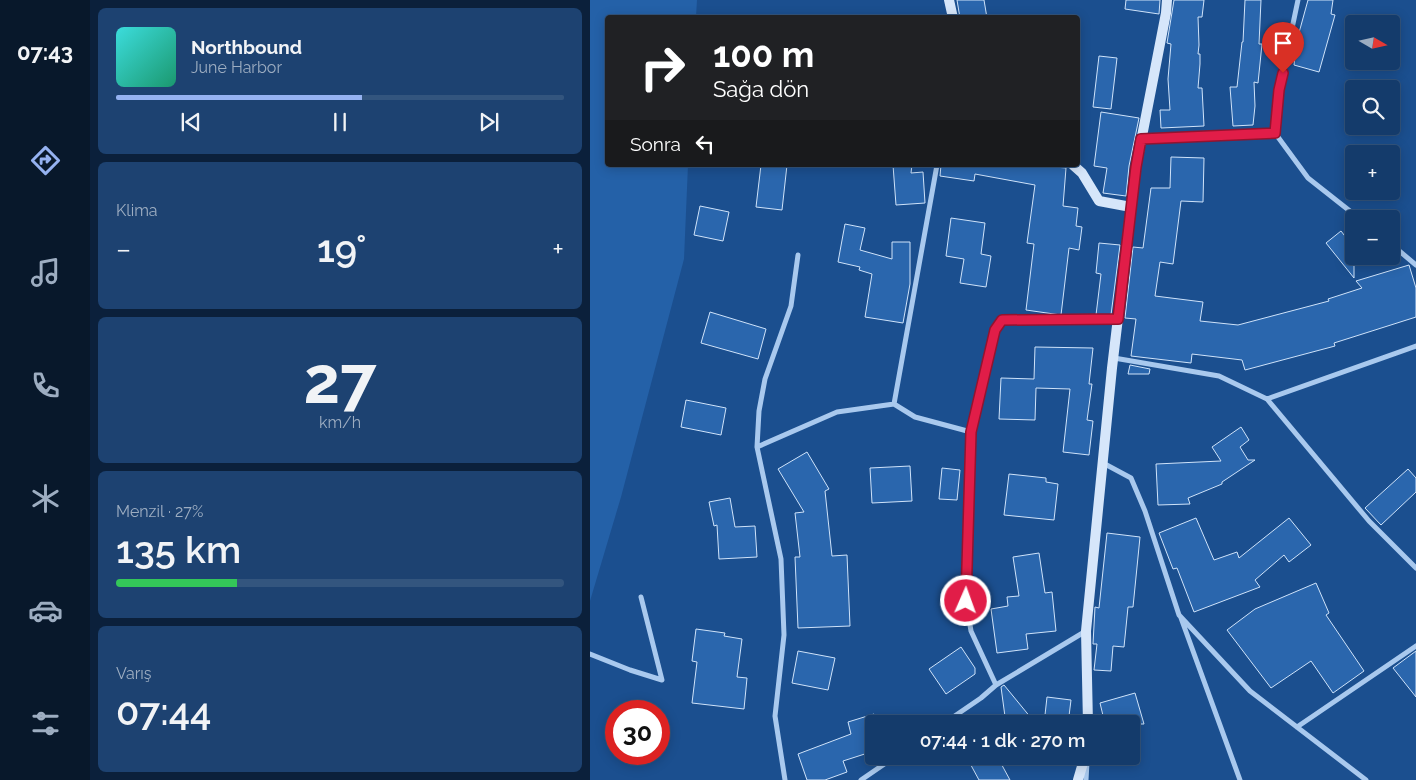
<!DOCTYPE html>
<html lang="tr">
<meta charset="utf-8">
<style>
body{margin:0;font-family:Raleway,sans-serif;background:#1d4271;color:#f1f3f6;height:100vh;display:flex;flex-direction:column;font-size:19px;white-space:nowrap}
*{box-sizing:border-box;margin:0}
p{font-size:16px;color:#9dadc1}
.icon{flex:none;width:28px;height:28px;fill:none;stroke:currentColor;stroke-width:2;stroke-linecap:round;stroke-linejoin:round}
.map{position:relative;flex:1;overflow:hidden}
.details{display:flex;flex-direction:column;gap:8px;padding:8px;background:#0b203b;width:500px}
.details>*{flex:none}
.hud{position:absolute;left:15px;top:15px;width:475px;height:152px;border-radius:5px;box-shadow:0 2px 12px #0003,0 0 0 1px #33557e;background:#202124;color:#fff;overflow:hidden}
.needle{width:32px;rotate:99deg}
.buttons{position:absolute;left:755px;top:15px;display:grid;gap:10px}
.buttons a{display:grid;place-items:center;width:55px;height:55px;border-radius:5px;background:#143b6b;box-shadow:0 2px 12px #0003,0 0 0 1px #33557e;font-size:25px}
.speed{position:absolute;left:15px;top:700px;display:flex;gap:10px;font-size:25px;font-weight:700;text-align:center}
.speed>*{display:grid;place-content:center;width:65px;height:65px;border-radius:50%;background:#143b6b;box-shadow:0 2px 12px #0003,0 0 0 1px #33557e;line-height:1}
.speed .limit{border:8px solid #d22;background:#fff;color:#111}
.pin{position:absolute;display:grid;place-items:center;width:42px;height:42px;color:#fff;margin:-51px -21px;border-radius:50% 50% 50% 0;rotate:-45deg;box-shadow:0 0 5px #0007}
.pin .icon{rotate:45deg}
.me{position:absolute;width:55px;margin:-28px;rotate:2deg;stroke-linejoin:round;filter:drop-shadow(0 0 4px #0008)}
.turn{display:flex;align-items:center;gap:18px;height:105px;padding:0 25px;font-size:22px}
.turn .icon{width:65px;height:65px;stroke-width:2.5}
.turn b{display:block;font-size:35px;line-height:42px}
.then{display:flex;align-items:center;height:48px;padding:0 25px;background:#0003;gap:10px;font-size:19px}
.big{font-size:38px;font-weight:600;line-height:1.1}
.details .tile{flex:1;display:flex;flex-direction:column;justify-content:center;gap:8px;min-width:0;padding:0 18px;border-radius:8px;background:#1d4271}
.details .dial{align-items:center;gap:0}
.dial b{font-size:65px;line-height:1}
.song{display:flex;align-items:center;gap:15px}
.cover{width:60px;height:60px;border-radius:8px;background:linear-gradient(135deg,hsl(180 70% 55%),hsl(160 70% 35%))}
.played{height:5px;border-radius:2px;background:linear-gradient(90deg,#95b2f1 55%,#33557e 55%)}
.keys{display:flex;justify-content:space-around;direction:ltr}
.heat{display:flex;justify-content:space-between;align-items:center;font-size:28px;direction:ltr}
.charge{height:8px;border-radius:4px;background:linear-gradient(90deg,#34c759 27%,#33557e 0)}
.trip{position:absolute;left:275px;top:715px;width:275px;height:50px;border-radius:5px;background:#143b6b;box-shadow:0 2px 12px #0003,0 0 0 1px #33557e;font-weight:600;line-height:50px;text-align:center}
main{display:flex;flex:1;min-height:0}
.menu{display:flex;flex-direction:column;width:90px;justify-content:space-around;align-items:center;background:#08182b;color:#9dadc1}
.menu .icon{width:35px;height:35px}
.menu .on{color:#95b2f1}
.menu b{font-size:22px;color:#f1f3f6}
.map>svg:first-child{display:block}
</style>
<main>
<nav class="menu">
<b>07:43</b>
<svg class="icon on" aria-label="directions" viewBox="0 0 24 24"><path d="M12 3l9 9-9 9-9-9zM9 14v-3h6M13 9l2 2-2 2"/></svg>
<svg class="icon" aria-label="music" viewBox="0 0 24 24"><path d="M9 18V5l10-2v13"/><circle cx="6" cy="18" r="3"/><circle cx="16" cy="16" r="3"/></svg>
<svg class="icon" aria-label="phone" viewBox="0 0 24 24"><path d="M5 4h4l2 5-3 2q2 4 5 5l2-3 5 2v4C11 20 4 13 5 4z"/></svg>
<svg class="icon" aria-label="climate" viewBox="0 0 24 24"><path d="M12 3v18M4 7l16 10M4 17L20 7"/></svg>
<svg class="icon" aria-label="car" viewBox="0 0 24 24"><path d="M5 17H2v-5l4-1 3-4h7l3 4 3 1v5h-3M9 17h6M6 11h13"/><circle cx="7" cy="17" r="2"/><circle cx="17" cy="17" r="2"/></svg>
<svg class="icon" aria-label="filters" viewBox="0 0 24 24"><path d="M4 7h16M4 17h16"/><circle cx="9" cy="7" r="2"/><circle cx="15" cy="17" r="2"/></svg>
</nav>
<section class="details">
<div class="tile">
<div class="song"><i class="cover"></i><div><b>Northbound</b><p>June Harbor</p></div></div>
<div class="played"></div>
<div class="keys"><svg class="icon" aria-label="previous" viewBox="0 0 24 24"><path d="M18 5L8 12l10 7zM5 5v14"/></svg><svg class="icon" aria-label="pause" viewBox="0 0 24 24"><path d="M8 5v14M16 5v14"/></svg><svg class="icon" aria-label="next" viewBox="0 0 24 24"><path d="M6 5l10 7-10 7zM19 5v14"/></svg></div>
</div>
<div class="tile"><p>Klima</p>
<div class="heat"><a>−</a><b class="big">19°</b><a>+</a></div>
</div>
<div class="tile dial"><b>27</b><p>km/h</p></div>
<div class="tile"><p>Menzil · 27%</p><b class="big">135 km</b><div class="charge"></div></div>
<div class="tile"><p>Varış</p><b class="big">07:44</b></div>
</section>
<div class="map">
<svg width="826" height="780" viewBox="0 0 826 780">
<rect width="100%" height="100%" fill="#1b4f8f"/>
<path fill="#2461a8" d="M0 0H107L106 17 18 18V165H98L94 259 31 497 0 601Z"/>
<path fill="#2a66ad" stroke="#cfe3fa" d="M367 0H394L397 18H370Z
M536 0H570L569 14 535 9Z
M584 0H614L612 17H608L609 45 608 54H610V64L608 88H612L614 126 571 128 570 110H580L578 79 581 44 577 43Z
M655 0H671L669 44H672L668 83 664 82 665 106 663 125 643 126 640 87H647L652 42H653Z
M718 0H743L741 14 745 15 729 72 704 65 707 40Z
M509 56 527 58 521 109 503 107Z
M511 112 549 118 539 166 536 196 513 193 517 168 504 166Z
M581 157 614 158 613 202 591 201 583 264 570 262 565 296 613 302 610 321 648 325 739 301 738 299 772 288 766 281 819 265 826 288V317L744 343 745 346 655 370 652 360 602 354 601 363 541 356 546 319 535 318 543 247 553 248 561 188H580Z
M171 165H197L192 210 166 207Z
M303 165H322L321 173 333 172 335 203 306 205Z
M351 165H465V167L476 168 473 206 488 208 486 226 492 227 489 250 479 248 471 315 436 310 444 244 437 243 445 185 385 174 384 181 350 176Z
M110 206 139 212 133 241 104 235Z
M361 218 395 223 391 254 401 256 396 287 370 283 374 259 356 256Z
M255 224 275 228 270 250 302 259V242H320V284L313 323 275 317 282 274 269 270 270 267 248 262Z
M751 231 764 248V278L736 243Z
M509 243 530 245 521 315H506L511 274 506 273Z
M120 312 176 329 168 359 111 343Z
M445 347 503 348 499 384H502L497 420 503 421 499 455 473 452 480 389 446 388 445 420 409 419 411 378 444 379Z
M540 365 560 369 559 374H538Z
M96 400 136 408 131 435 91 427Z
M651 427 659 440 650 447 658 460H665L632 482V484L598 498 600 504 568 505 566 464 631 461 622 447Z
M217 452 239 489 235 491 242 556 257 555 260 626 208 628 205 557H210L205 513 214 512 188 469Z
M320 466 322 501 282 503 280 468Z
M352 468 370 470 367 500 349 499Z
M818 469 826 478V492L791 525 775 508Z
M419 474 456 478V482L468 484 464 520 414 515Z
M140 498 145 527 165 526 167 557 129 559 127 525 124 526 119 502Z
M606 518 624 560 647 552 649 558 699 518 721 545 699 562 694 555 665 580 670 587 604 612 587 568 583 569 569 533Z
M517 533 550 537 543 607H538L534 647 523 646 521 671 504 670 507 644H503L505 607 509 608Z
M449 553 455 593 462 592 466 631 436 634 438 649 407 653 401 609 418 606 417 597 429 596 423 557Z
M726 583 739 613 736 615 774 671 743 693 721 661 681 688 637 630 665 609Z
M106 629 135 633 134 636 152 639 147 677 157 678 154 709 102 703 107 662 102 661Z
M371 647 385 668V674L356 694 339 669Z
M208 651 245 658 238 690 202 683Z
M826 651V697L803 668Z
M414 685 446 724H416L411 687Z
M545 693 554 724H515L510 703Z
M457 697 481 700 478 724H454Z
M284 714V751L253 761 257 772 235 780H217L208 754 261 734 258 722Z
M376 756H407L420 780H389Z"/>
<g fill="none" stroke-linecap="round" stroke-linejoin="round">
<path stroke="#a9c9ee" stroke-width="5" d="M708 0 689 90 685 133 718 178 770 219
M552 139 685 133
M801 244 826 265
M208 255 201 306 175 379 169 411 167 447 247 412 304 404 325 417 381 432
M524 358 629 376 677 399 826 346
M677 399 779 521 826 568
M304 404 347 165
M167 447 191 559 194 635 185 716 195 780
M513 463 541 478 555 511 589 615 660 691 776 780
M591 618 650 780
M0 654 40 670 72 680 51 597
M406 685 381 631 376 601 381 432 405 330 412 320 528 319
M353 724 391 698 406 685 496 631
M707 727 826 646
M271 780 306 756
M496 780 497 762"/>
<path stroke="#d6e6fa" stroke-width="10" d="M359 0 363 18
M483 165 492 173 509 201 541 207
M498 724 496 631 522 368 546 167 576 13 577 0
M488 780 495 756"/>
</g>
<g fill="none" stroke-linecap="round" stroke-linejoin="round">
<g stroke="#92132f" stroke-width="12">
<path id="route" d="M376 601 381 432 405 330 412 320 528 319 546 167 551 139 685 133 689 90 693 73"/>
</g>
<use href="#route" stroke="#e11d48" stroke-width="9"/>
</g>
</svg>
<div class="buttons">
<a><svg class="needle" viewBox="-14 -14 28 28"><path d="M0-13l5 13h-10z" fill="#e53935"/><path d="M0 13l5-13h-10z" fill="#9dadc1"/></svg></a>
<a><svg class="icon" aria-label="search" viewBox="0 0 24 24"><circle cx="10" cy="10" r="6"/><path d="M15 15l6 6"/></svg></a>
<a>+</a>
<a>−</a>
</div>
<div class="speed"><div class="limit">30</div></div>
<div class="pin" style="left:693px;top:73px;background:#d93025"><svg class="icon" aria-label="arrive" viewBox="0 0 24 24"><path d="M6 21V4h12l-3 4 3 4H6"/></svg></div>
<svg class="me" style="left:376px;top:601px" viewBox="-20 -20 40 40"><circle r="17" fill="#e11d48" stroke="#fff" stroke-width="3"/><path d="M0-11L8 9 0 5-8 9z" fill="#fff"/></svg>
<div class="trip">07:44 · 1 dk · 270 m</div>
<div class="hud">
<div class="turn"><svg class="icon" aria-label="right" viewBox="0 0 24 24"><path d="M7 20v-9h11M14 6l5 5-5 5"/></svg><div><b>100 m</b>Sağa dön</div></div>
<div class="then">Sonra<svg class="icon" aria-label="left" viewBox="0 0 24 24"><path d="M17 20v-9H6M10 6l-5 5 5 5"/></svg></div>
</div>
</div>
</main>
